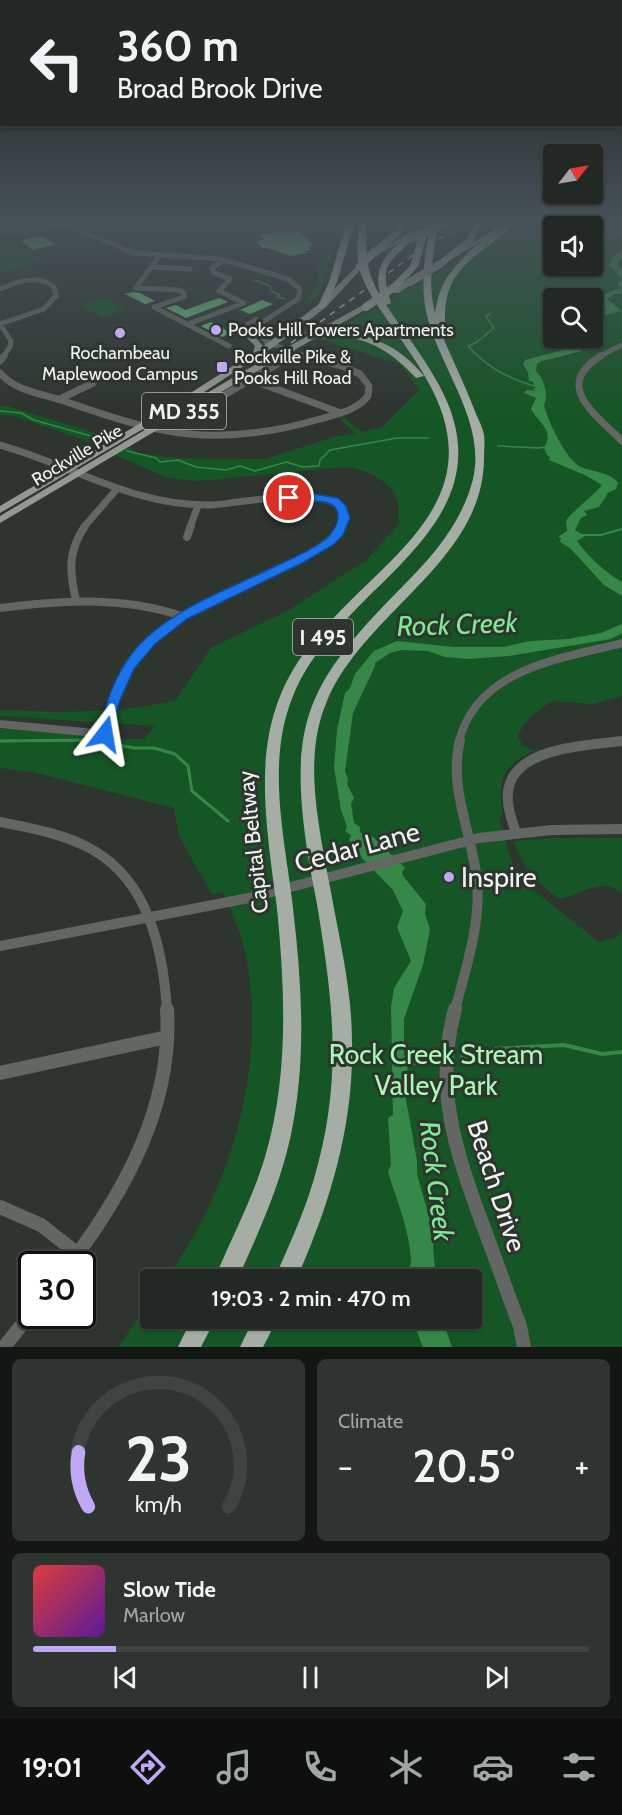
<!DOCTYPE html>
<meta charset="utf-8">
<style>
body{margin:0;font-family:Cabin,sans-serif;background:#2e3430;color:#f1f3f6;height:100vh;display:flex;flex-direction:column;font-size:22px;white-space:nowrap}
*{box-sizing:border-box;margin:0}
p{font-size:20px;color:#a2a6a6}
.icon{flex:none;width:33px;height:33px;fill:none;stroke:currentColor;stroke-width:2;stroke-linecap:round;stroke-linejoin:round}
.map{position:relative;height:1347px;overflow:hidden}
.side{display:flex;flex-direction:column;gap:12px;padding:12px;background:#131613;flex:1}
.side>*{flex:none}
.banner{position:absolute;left:0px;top:0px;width:622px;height:126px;box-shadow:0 2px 4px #0004,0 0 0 2px #3f4441;background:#222823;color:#f1f3f6;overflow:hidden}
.needle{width:39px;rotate:59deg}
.fabs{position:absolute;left:543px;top:144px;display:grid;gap:12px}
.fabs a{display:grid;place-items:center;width:60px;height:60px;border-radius:6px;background:#222823;box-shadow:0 2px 4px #0004,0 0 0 2px #3f4441;font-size:30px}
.speed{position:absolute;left:18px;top:1251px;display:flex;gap:12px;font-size:30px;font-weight:700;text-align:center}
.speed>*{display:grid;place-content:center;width:78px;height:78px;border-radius:50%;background:#222823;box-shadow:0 2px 4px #0004,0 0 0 2px #3f4441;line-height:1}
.speed .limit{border:3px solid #111;border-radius:9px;background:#fff;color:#111}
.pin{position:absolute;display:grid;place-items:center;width:51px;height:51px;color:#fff;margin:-26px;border:3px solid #fff;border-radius:50%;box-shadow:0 2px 6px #0007}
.me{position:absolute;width:66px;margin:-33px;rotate:14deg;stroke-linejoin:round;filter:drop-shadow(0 0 4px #0008)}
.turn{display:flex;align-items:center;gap:21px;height:126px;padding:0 18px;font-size:27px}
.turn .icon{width:78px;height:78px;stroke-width:2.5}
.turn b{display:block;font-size:42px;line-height:51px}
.big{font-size:45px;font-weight:600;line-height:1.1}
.side .tile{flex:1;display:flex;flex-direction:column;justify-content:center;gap:9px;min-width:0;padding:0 21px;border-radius:9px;background:#2e3430}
.side .dial{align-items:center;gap:0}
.dial svg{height:156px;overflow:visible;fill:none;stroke:#3f4441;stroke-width:7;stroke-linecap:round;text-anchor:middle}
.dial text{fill:#f1f3f6;stroke:none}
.song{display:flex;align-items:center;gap:18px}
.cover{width:72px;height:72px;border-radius:9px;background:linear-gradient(135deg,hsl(0 70% 55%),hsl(270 70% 35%))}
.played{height:6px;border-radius:3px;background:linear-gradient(90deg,#c0a8f4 15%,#3f4441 15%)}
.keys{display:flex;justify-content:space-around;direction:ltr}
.heat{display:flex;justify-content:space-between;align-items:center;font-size:33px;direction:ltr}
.side .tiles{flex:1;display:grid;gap:12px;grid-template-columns:1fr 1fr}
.tile:last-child{grid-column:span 2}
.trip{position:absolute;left:140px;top:1269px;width:342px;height:60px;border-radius:6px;background:#222823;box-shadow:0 2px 4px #0004,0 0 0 2px #3f4441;font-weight:600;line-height:60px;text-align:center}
.dock{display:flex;height:96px;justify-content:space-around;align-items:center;background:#0e100e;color:#a2a6a6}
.dock .icon{width:42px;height:42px}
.dock .selected{color:#c0a8f4}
.dock b{font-size:27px;color:#f1f3f6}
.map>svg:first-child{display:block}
</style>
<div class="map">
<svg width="622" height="1347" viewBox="0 0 622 1347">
<rect width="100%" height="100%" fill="#2e352f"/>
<path fill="#165626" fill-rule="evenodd" d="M69 221H178L164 227 150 229 110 223 89 229 65 224Z
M323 221H343L319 293 311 302 302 307 318 283V269L330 239 331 229Z
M528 221H622V696L592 704 552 701 531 716 517 735 523 746 534 751C500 766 498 782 503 815L499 817 516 876 599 942 617 937 622 931V1347H118L150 1302V1318H471V1280L166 1279C228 1194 263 1080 249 974 246 945 235 919 223 892L212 895 179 836 174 808 33 772 0 768V729C48 728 96 739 144 739L155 726 0 716V710L62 712 122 710 175 701 211 648 289 610 365 561 399 524C398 517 399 507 397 500 391 480 362 467 343 467L198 481 168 478 113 454 126 445 138 453 175 458 265 459 337 436 355 433 339 418 343 417 362 432 382 427 419 390 400 364 319 339 461 259 468 260 506 233 509 235ZM554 226H592V266H554ZM554 298H592V338H554Z
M0 238 39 257V259L0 274Z
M104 298 125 309 102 317 81 306Z
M0 406H7L112 438 99 445 14 416 0 415Z
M554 838H622V893C600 876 580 895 560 899 532 879 526 872 513 841Z"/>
<path fill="#358847" d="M622 251V258L617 262 622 271V294H615L607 299 622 311 593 318V313L607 311 595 297 621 288 618 285 621 278 609 265 613 256Z
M572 338H580L585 342 582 345V351L542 361 537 364 536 371C544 379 549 395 544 405 548 422 567 461 581 467 593 472 610 472 618 483L616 489 608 493 599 507 584 511 587 515 581 518 575 530 585 536 577 541C586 554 607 574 622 582V596L604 585 571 549 560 542 561 538 558 537 567 531C567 528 566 525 566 522 566 516 596 494 602 485L585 475 549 460 550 457 547 455 544 448C555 430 539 424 531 409L536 398 524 393 527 390 537 391 533 390 536 387 532 381H529L528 372 523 364 525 360 571 348 575 340Z
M622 624V633L611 639 509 656 468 659 445 657 428 651 401 650 390 653 375 663V666L353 713 345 771 348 780 347 784 354 798 351 804 354 823 360 827V832L367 838 373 837 405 868 402 872 403 876 426 904 425 914 430 929 423 965 404 1019V1054L408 1066 405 1082 406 1100 417 1161V1174L435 1238 433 1247 436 1279H407C406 1272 411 1268 411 1261 410 1232 397 1200 388 1172L391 1165 388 1118 393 1115 391 1007 394 988 411 961 397 927 403 911 393 890 361 857 349 840 351 835 345 831 347 827 341 810 334 767 337 730 345 693 350 688 355 674 374 651 397 641 453 647H504L530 641 568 639 601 633Z
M412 1319H442L452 1347H423Z"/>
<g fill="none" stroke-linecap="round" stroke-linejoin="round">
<path stroke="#358847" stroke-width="1.5" d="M254 280 270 286 271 291 279 294 277 297 285 299
M490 313 486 317 494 328 477 342 468 346C486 367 511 380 538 387
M0 411 21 413 34 420 105 440
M498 446 539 448 548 446
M127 451 156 458 160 462 178 460 196 467 226 470 240 466 255 471 286 462 303 467 319 466 320 460 330 450 397 438H428"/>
<path stroke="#358847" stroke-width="2" d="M581 535H601L622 529
M0 741H95"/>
<path stroke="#358847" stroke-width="3" d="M0 741 88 740 135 748H154L175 754 188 766 192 791 228 821"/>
<path stroke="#358847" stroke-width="4" d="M462 1057 494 1049 564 1045 602 1054 622 1052
M424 1063 428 1062
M406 1065 415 1063"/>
</g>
<path fill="#68ba76" d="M285 231 299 232 310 240 308 241 313 245 308 248 312 250 304 251 307 253 291 256 267 248H263L255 242 265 239 261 236 262 234Z
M41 236 55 244 33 250 20 241Z
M133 292 140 293 155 301 145 304 125 294Z
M219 298 228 302 186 318 166 308 176 305 185 310Z
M262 300 273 304 250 314 240 310Z
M211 322 231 333 222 337 201 326Z"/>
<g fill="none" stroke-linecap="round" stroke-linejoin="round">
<path stroke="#636663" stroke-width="5" d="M603 221 622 234
M65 224 134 253 220 259 279 276 289 280 300 289 298 299 250 330 272 344
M0 231H17L65 224
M151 267 190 269
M136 288 179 290 184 293V297L154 307
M136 288 159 256
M0 289C17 282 39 273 54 287L56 296 44 309 0 324 11 341 10 347 3 357
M154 307 229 346
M188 324 244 303 219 291 230 279 213 272 212 268 224 260
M253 338 246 335 243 328 256 319
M266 342 289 350
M288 357 295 353 310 357
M598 357 622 345"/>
<path stroke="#636663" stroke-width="7" d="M601 356C552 385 596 415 622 441
M0 361 4 356
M0 373C14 390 41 394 61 400 102 414 146 430 189 434 232 438 279 431 320 419 337 414 356 411 368 396L369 386 360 374 342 366 304 356
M249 379 341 413
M60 399 93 383
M166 429 291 356
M0 445C72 465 132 506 210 505 233 505 363 476 340 527
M84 527 116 490
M190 527 198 506"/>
<path stroke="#636663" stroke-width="8" d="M187 537 191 526
M76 600C69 571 68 551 85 526
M0 608C62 600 121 596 182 616
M0 724 105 734C110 712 115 689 128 669 161 618 224 594 278 569 302 558 327 549 341 526
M459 741C478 668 560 659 622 643"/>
<path stroke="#636663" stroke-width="10" d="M0 822C31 828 65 834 93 850 149 882 163 950 167 1010
M516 833C511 818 504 799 510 783 523 747 589 745 622 741
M0 946 249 898 479 838 552 830 622 829
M455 1010C466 968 481 924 477 880 472 833 448 787 460 740"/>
<path stroke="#636663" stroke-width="14" d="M455 1009C434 1087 455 1149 482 1223 495 1257 507 1292 520 1326L524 1347
M0 1073 167 1037
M0 1207 41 1225 78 1254
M70 1264C126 1190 173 1104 167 1009
M4 1347 32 1312"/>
<path fill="#929993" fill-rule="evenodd" d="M509 221H517L448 261 443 260Z
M411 232 413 233V235L376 256 371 255Z
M358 265 364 266 325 308 275 346 184 405 0 513V506L178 401 253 353 255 346 247 338 248 336H254L263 346 269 342 319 304Z
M407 280 414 282 399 293H393V289Z
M363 305 370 307 245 378 0 523V516L239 374Z"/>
<path fill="#a5ada5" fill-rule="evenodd" d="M347 221H355L337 282 325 308H319L318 306 329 282Z
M359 221H367C366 252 364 269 381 297 372 268 386 252 408 236L415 238C388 263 379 264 391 303L386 305C404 332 424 357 439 385 490 479 431 536 366 599 337 628 308 658 293 696 270 752 280 814 288 871L286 876 280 877 274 876 272 871C261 784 255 710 315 639 337 612 363 589 388 564 415 537 443 505 448 465 455 409 416 362 386 318 376 303 365 288 360 271 355 254 359 238 359 221Z
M399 221H407L401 234 377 254H371V250L395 231Z
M432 221H440C433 251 427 282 435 313 437 301 439 292 445 281 455 263 497 221 519 221 479 258 438 266 446 332L442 335C453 361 466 387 476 414 479 421 483 428 484 435 485 442 484 451 484 458 484 561 364 612 327 701 305 752 316 809 325 862L323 866 317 868 311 866 309 862C287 724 305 685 402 587 433 556 462 523 473 479 487 418 435 364 425 306 421 277 425 250 432 221Z
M475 221H483L473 242 443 266H437V262L467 239Z
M424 229 428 231 418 267 396 290H390V286L410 266 420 231Z
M330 331C368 332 400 346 424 376L416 378C395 355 370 337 338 337 329 337 317 341 311 336Z
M324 891 330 893 332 898C341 946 352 993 352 1042 354 1125 330 1204 296 1280H274C288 1247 303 1216 313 1182 344 1079 333 1001 316 898L318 893Z
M285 901 291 903 293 908C302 985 307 1063 290 1139 279 1188 258 1234 237 1280H214C231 1239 252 1200 265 1157 289 1076 285 991 277 908L279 903Z
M192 1318H216L201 1347H178Z
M254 1318H278L263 1347H240Z"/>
<path stroke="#bfc3bf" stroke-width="1.5" stroke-dasharray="6 6" stroke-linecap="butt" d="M291 343 430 243 475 221"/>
<path stroke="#929993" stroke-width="8" d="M410 282 440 264"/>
<path stroke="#a5ada5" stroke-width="8" d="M411 238 449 221
M360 266 374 252
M366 307 393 288"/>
<path stroke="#a5ada5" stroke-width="16" d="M317 862 324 898
M280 871 285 908"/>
</g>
<linearGradient id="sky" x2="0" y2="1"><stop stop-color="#191d1a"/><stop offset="0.54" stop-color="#465158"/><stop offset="1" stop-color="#465158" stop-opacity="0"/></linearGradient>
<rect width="622" height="409" fill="url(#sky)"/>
<path fill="#1a73e8" stroke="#114b97" stroke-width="1.5" d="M308 493 338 498 346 506 350 518 343 535 333 545 304 562 187 619 155 644 134 669 120 700 110 737H100L98 734C107 698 118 664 146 638 183 604 234 587 278 565 293 558 312 550 326 539 332 534 338 524 338 516 337 491 293 507 283 498L289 495Z"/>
<g fill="#c0a8f4" stroke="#2e352f" stroke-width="2">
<circle cx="216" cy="330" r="6"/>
<circle cx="120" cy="333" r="6"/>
<rect x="216" y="361" width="12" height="12" rx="3"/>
<circle cx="449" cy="877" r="6"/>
</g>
<g text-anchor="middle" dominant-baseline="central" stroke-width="6" stroke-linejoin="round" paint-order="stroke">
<g font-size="18" fill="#f0f4f0" stroke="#2e352f" text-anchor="start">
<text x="228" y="330">Pooks Hill Towers Apartments</text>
<text x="120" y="353" text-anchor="middle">Rochambeau<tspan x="120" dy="21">Maplewood Campus</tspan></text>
<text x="234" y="357">Rockville Pike &amp;<tspan x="234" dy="21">Pooks Hill Road</tspan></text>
</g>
<g font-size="18" fill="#f0f4f0" stroke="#2e352f">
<text transform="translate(77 455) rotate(-31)">Rockville Pike</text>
</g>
<g fill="#2e352f" stroke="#b6bbb6" stroke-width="1.5">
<rect x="142" y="393" width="84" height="36" rx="4.5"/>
<rect x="293" y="619" width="60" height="36" rx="4.5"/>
</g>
<g font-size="21" font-weight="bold" fill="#f0f4f0">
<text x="184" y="411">MD 355</text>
<text x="323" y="637">I 495</text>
</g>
<g font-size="22" fill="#f0f4f0" stroke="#2e352f">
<text transform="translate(253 842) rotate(-96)">Capital Beltway</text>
</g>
<g font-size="27" fill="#f0f4f0" stroke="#2e352f">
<text transform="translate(357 847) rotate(-15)">Cedar Lane</text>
<text transform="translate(497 1186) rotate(72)">Beach Drive</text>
</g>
<g font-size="27" fill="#f0f4f0" stroke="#2e352f" text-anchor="start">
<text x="461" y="877">Inspire</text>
</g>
<g font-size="27" fill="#a8fab4" stroke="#2e352f">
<text x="436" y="1054">Rock Creek Stream<tspan x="436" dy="31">Valley Park</tspan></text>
</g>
<g font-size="28" font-style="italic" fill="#7fea92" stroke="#2e352f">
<text transform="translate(457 624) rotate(-2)">Rock Creek</text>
<text transform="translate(437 1181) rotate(83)">Rock Creek</text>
</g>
</g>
</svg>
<div class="fabs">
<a><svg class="needle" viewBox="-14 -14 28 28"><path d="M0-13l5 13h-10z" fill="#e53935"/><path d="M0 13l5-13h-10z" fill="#a2a6a6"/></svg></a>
<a><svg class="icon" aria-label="sound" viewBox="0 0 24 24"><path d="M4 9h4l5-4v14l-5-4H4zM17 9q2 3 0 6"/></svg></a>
<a><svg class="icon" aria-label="search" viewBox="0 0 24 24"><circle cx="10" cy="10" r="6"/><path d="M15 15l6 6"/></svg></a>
</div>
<div class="speed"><div class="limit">30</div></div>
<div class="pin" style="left:289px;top:498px;background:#d93025"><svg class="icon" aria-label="arrive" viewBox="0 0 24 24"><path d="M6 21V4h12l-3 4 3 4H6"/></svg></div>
<svg class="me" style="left:105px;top:734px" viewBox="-20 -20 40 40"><path d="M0-17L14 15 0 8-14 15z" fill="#1a73e8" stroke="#fff" stroke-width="4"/></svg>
<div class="trip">19:03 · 2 min · 470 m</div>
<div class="banner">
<div class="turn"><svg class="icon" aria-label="left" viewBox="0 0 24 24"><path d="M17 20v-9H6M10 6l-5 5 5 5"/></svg><div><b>360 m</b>Broad Brook Drive</div></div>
</div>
</div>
<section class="side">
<div class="tiles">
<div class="tile dial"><svg viewBox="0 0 100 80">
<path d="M14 69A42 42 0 1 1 86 69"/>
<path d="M14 69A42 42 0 0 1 9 41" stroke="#c0a8f4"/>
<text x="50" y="56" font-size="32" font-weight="700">23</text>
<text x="50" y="72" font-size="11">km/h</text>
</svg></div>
<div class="tile"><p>Climate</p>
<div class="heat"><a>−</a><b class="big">20.5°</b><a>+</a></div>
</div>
<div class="tile">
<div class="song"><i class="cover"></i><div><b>Slow Tide</b><p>Marlow</p></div></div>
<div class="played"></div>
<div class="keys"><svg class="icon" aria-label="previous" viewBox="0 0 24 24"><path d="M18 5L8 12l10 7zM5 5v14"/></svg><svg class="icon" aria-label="pause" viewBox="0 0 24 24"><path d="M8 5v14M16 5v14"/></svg><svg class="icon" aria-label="next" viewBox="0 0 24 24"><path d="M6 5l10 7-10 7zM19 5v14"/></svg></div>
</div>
</div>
</section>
<nav class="dock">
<b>19:01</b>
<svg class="icon selected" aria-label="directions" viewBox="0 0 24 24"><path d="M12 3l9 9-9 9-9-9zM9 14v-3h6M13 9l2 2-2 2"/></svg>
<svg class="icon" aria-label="music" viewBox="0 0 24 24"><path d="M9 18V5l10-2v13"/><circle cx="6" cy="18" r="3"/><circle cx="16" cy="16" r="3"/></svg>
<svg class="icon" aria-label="phone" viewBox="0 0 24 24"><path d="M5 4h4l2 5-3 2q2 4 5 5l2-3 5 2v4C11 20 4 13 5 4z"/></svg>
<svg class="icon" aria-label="climate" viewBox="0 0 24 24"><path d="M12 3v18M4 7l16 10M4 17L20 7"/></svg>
<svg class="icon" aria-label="car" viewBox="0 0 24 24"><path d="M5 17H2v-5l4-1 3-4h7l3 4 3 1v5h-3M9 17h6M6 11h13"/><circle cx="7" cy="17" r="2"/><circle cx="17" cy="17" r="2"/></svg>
<svg class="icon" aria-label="filters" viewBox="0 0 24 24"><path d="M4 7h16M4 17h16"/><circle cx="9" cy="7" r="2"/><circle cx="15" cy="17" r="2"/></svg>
</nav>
